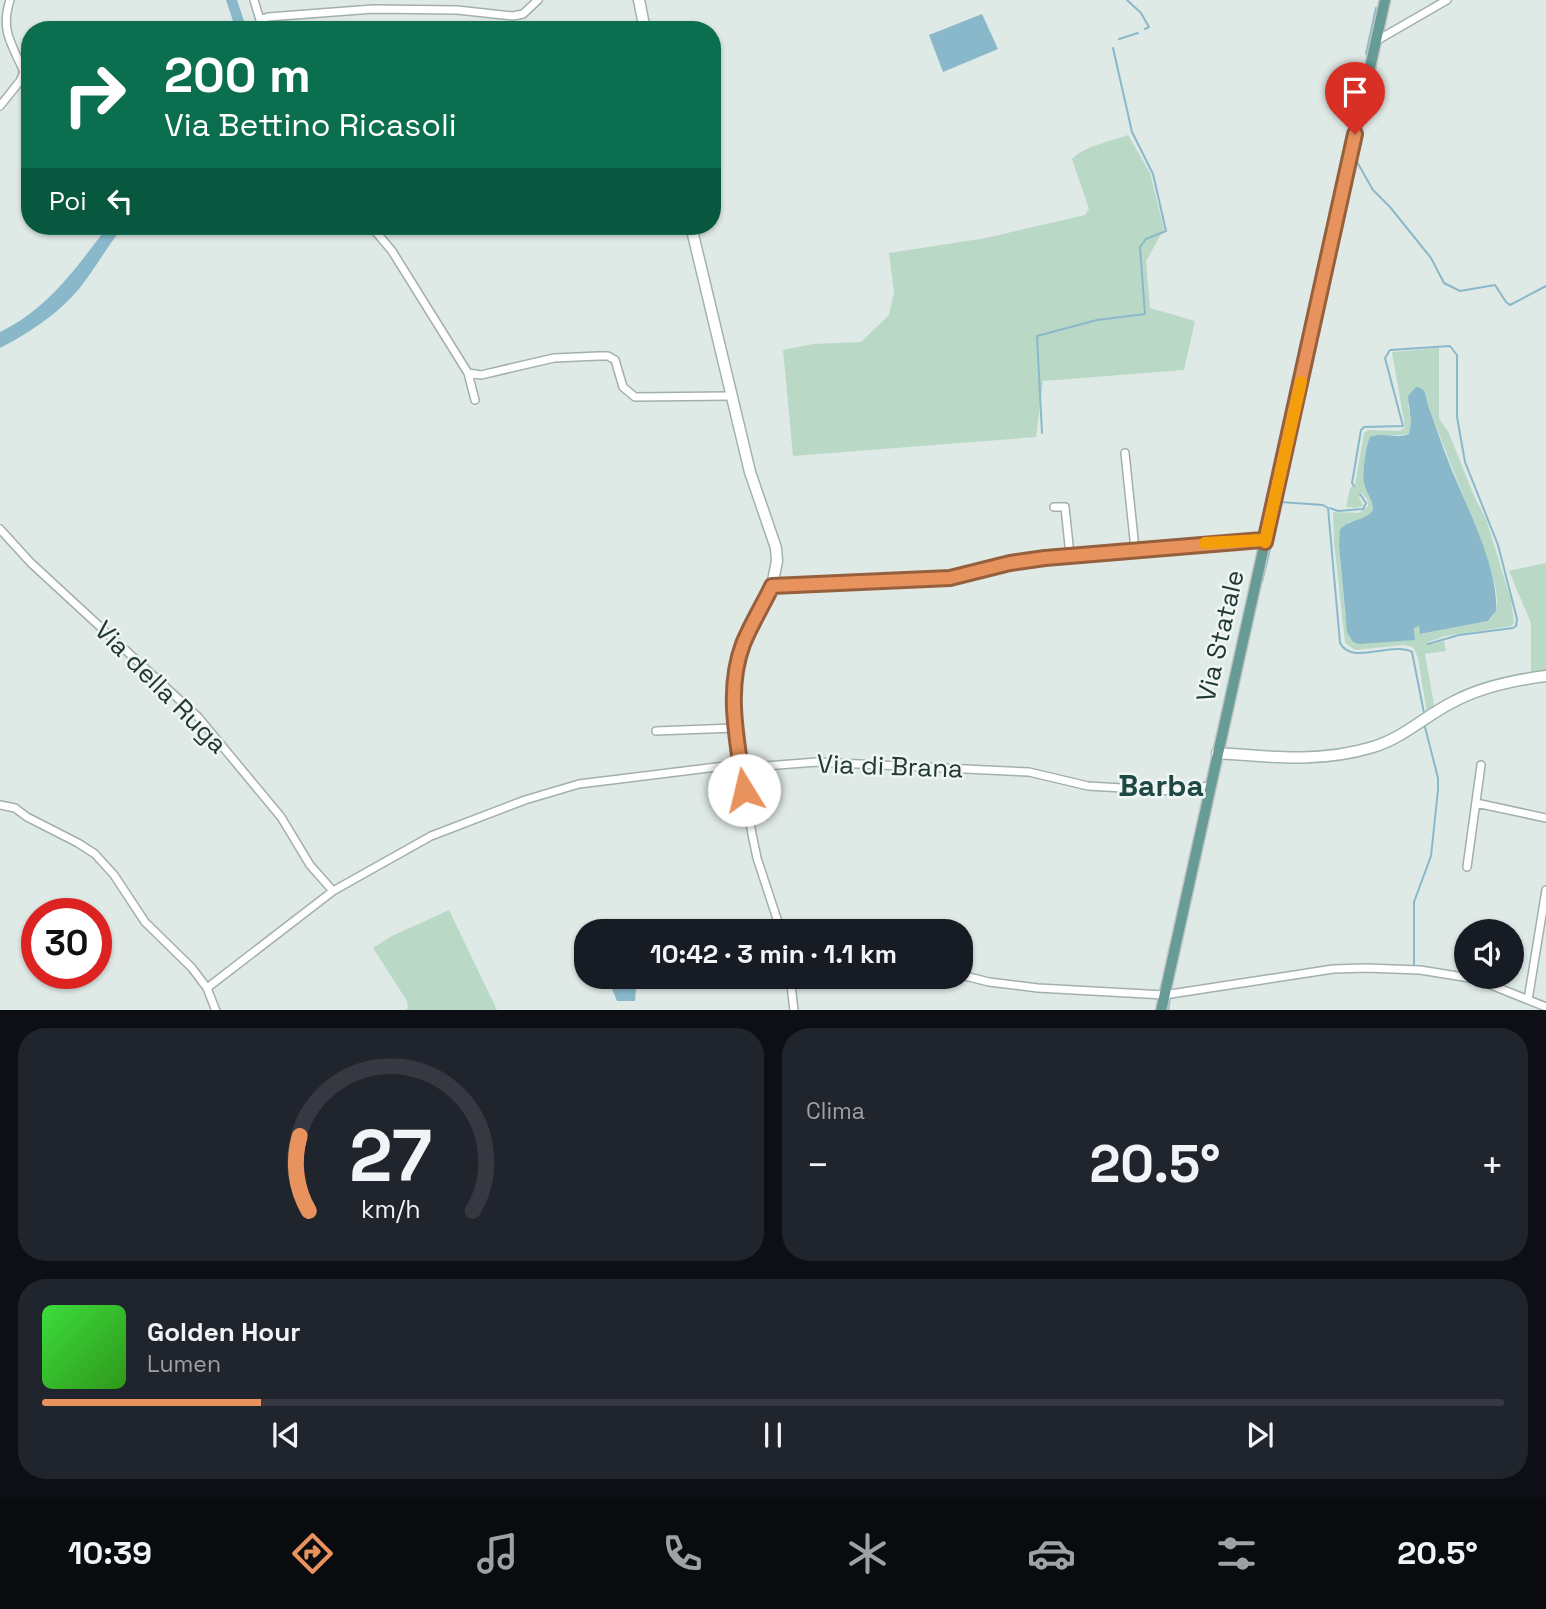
<!DOCTYPE html>
<html lang="it">
<meta charset="utf-8">
<style>
body{margin:0;font-family:"Space Grotesk",sans-serif;background:#20242c;color:#f1f3f6;height:100vh;display:flex;flex-direction:column;font-size:26px;white-space:nowrap}
*{box-sizing:border-box;margin:0}
p{font-size:23px;color:#9ea1a6}
.icon{flex:none;width:38px;height:38px;fill:none;stroke:currentColor;stroke-width:2;stroke-linecap:round;stroke-linejoin:round}
.map{position:relative;height:1010px;overflow:hidden}
.drawer{display:flex;flex-direction:column;gap:18px;padding:18px;background:#0d0f14;flex:1}
.drawer>*{flex:none}
.guide{position:absolute;left:21px;top:21px;width:700px;height:214px;border-radius:28px;box-shadow:0 2px 5px #0004;background:#0b6e4f;color:#fff;overflow:hidden}
.controls{position:absolute;left:1454px;top:919px;display:grid;gap:14px}
.controls a{display:grid;place-items:center;width:70px;height:70px;border-radius:50%;background:#171b24;box-shadow:0 2px 5px #0004;font-size:35px}
.speed{position:absolute;left:21px;top:898px;display:flex;gap:14px;font-size:35px;font-weight:700;text-align:center}
.speed>*{display:grid;place-content:center;width:91px;height:91px;border-radius:50%;background:#171b24;box-shadow:0 2px 5px #0004;line-height:1}
.speed .limit{border:10px solid #d22;background:#fff;color:#111}
.pin{position:absolute;display:grid;place-items:center;width:60px;height:60px;color:#fff;margin:-72px -30px;border-radius:50% 50% 50% 0;rotate:-45deg;box-shadow:0 0 7px #0007}
.pin .icon{rotate:45deg}
.me{position:absolute;width:77px;margin:-38px;rotate:351deg;stroke-linejoin:round;filter:drop-shadow(0 0 5px #0008)}
.turn{display:flex;align-items:center;gap:24px;height:147px;padding:0 28px;font-size:32px}
.turn .icon{width:91px;height:91px;stroke-width:2.5}
.turn b{display:block;font-size:49px;line-height:60px}
.then{display:flex;align-items:center;height:66px;padding:0 28px;background:#0003;gap:14px;font-size:26px}
.big{font-size:52px;font-weight:600;line-height:1.1}
.drawer .tile{flex:1;display:flex;flex-direction:column;justify-content:center;gap:10px;min-width:0;padding:0 24px;border-radius:28px;background:#20242c}
.drawer .dial{align-items:center;gap:0}
.dial svg{height:182px;overflow:visible;fill:none;stroke:#363941;stroke-width:7;stroke-linecap:round;text-anchor:middle}
.dial text{fill:#f1f3f6;stroke:none}
.song{display:flex;align-items:center;gap:21px}
.cover{width:84px;height:84px;border-radius:10px;background:linear-gradient(135deg,hsl(120 70% 55%),hsl(110 70% 35%))}
.played{height:7px;border-radius:4px;background:linear-gradient(90deg,#e8935e 15%,#363941 15%)}
.keys{display:flex;justify-content:space-around;direction:ltr}
.heat{display:flex;justify-content:space-between;align-items:center;font-size:38px;direction:ltr}
.drawer .tiles{flex:1;display:grid;gap:18px;grid-template-columns:1fr 1fr}
.tile:last-child{grid-column:span 2}
.trip{position:absolute;left:574px;top:919px;width:399px;height:70px;border-radius:28px;background:#171b24;box-shadow:0 2px 5px #0004;font-weight:600;line-height:70px;text-align:center}
.dock{display:flex;height:112px;justify-content:space-around;align-items:center;background:#090b0e;color:#9ea1a6}
.dock .icon{width:49px;height:49px}
.dock .on{color:#e8935e}
.dock b{font-size:32px;color:#f1f3f6}
.map>svg:first-child{display:block}
</style>
<div class="map">
<svg width="1546" height="1011" viewBox="0 0 1546 1011">
<rect width="100%" height="100%" fill="#dfe9e6"/>
<path fill="#b9d9c6" fill-rule="evenodd" d="M1128 135 1150 173 1164 229 1146 261 1150 308 1195 321 1184 370 1043 381 1036 437 793 456 783 350 813 344 861 342 889 315 894 293 889 253 986 238 1085 215 1089 209 1072 159C1086 145 1109 142 1128 135Z
M1439 348V419L1448 431 1475 498 1486 519 1511 600 1514 622 1512 626 1445 636 1428 642 1429 645 1444 641 1446 651 1425 654 1435 710 1427 713 1418 658 1413 647 1404 645 1355 650 1345 643 1334 542 1333 512 1359 513 1368 506 1367 499 1361 492 1359 497 1363 506 1356 508 1346 507 1350 488 1355 485 1364 433 1368 430 1400 431 1405 427 1392 352ZM1426 393 1427 402C1445 452 1466 500 1483 549 1489 566 1497 584 1497 602 1497 609 1494 617 1488 621L1421 634 1419 625 1414 627 1415 639 1345 616 1339 546 1348 522 1366 518 1374 509C1373 499 1366 492 1364 483 1362 474 1366 445 1370 437L1409 434 1411 423 1408 405Z
M1546 563V674L1531 675V623L1509 571Z
M449 910 497 1010H405L408 1008 407 1001 373 948 390 937Z"/>
<path fill="#8ab8cb" d="M226 0H237L247 30H236Z
M982 14 998 49 943 72 929 35Z
M108 226H124C107 246 95 269 79 289 58 314 29 333 0 348V332C48 309 77 267 108 226Z
M1416 387C1425 388 1426 394 1427 402 1435 424 1442 446 1451 468 1467 507 1499 570 1496 611L1488 621 1420 634 1419 626 1414 628 1415 640 1359 644 1353 642 1347 632 1339 546 1340 530C1349 518 1365 522 1373 510 1373 499 1366 493 1364 483 1362 474 1366 445 1370 437 1382 432 1396 439 1409 434L1411 423 1408 396Z
M607 977H634L636 989 635 1001H617Z"/>
<g fill="none" stroke-linecap="round" stroke-linejoin="round">
<path stroke="#8ab8cb" stroke-width="2" d="M1127 0 1141 13 1149 27 1145 29
M1119 39 1138 33
M1366 54 1376 8
M1351 124 1362 69
M1344 153 1349 132
M1357 162 1373 190 1390 207 1431 258 1444 283 1460 291 1495 285 1506 302 1510 305 1546 286
M1329 228 1334 199
M1332 267 1339 235
M1319 324 1330 276
M1302 401 1305 387
M1042 433 1037 336 1097 320 1145 314 1140 247 1146 239 1166 231 1153 174 1132 132 1113 48
M1284 484 1291 454
M1354 486 1352 483 1361 430 1364 427 1403 426 1385 358 1390 350 1450 346 1457 355V417L1465 462 1498 545 1517 619 1516 626 1513 628 1459 635 1428 644
M1330 508 1338 511 1363 509 1366 503 1360 494
M1271 545 1280 502 1323 505 1328 508 1340 643C1352 666 1392 641 1412 652L1424 713
M1262 582 1270 549
M1414 965V902L1431 856 1438 790V778L1425 727
M1168 1011 1170 998"/>
<g stroke="#a2b0ad" stroke-width="10">
<path id="street" d="M254 0 260 20
M264 30 260 20 268 17 373 9 457 10 513 16 523 14 538 0
M1376 41 1447 0
M0 106 20 81 24 72C12 44 0 31 10 0
M371 226 392 251 468 373 475 400
M468 373 481 375 554 358 599 356H608L615 360 623 387 635 397 730 396
M1125 453 1135 549
M1054 507H1065L1070 555
M0 529 31 563 198 717 281 817 310 865 333 891
M772 586 742 647 733 692V707L734 728 752 834 757 858 781 931
M656 731 734 728
M741 768 817 762 1029 772 1088 786 1174 791 1210 786
M1476 803 1546 818
M0 805 15 808 27 817 78 843 95 854 114 875 145 922 192 968 207 988 216 1011
M1467 867 1481 765
M961 975 989 982 1038 988 1164 995 1333 969 1366 968 1420 970 1476 979 1546 1007
M790 976 794 1011
M207 988 333 891 431 836 525 800 579 784 741 764
M1528 1000 1546 890"/>
</g>
<g stroke="#9fb4af" stroke-width="13">
<path id="secondary" d="M639 0 645 30
M691 226 750 472 776 548 777 561 772 586 950 578 1020 561 1196 544 1262 540 1265 542
M1217 753C1270 757 1321 763 1373 747 1403 738 1425 716 1453 702 1481 687 1514 680 1546 676"/>
</g>
<g stroke="#bcc3c2" stroke-width="13">
<path id="primary" d="M1161 1011 1385 0"/>
</g>
<use href="#street" stroke="#fff" stroke-width="7"/>
<use href="#secondary" stroke="#fff" stroke-width="10"/>
<use href="#primary" stroke="#669c95" stroke-width="10"/>
</g>
<g fill="none" stroke-linecap="round" stroke-linejoin="round">
<g stroke="#97603d" stroke-width="18">
<path id="route" d="M744 790C738 742 725 692 743 644 751 624 763 605 772 586L950 578 1010 563 1045 558 1262 540 1265 542 1355 134"/>
</g>
<use href="#route" stroke="#e8935e" stroke-width="12"/>
<path stroke="#f59e0b" stroke-width="12" d="M1205 543 1262 540 1265 542 1301 382"/>
</g>
<g text-anchor="middle" dominant-baseline="central" stroke-width="5" stroke-linejoin="round" paint-order="stroke">
<g font-size="26" fill="#213835" stroke="#eff6f4">
<text transform="translate(1220 636) rotate(-77)">Via Statale</text>
<text transform="translate(161 687) rotate(45)">Via della Ruga</text>
<text transform="translate(890 766) rotate(2)">Via di Brana</text>
</g>
<g font-size="30" font-weight="bold" fill="#1f4844" stroke="#eff6f4">
<text x="1161" y="785">Barba</text>
</g>
</g>
</svg>
<div class="controls">
<a><svg class="icon" aria-label="sound" viewBox="0 0 24 24"><path d="M4 9h4l5-4v14l-5-4H4zM17 9q2 3 0 6"/></svg></a>
</div>
<div class="speed"><div class="limit">30</div></div>
<div class="pin" style="left:1355px;top:134px;background:#d93025"><svg class="icon" aria-label="arrive" viewBox="0 0 24 24"><path d="M6 21V4h12l-3 4 3 4H6"/></svg></div>
<svg class="me" style="left:744px;top:790px" viewBox="-20 -20 40 40"><circle r="19" fill="#fff"/><path d="M0-13L10 11 0 6-10 11z" fill="#e8935e"/></svg>
<div class="trip">10:42 · 3 min · 1.1 km</div>
<div class="guide">
<div class="turn"><svg class="icon" aria-label="right" viewBox="0 0 24 24"><path d="M7 20v-9h11M14 6l5 5-5 5"/></svg><div><b>200 m</b>Via Bettino Ricasoli</div></div>
<div class="then">Poi<svg class="icon" aria-label="left" viewBox="0 0 24 24"><path d="M17 20v-9H6M10 6l-5 5 5 5"/></svg></div>
</div>
</div>
<section class="drawer">
<div class="tiles">
<div class="tile dial"><svg viewBox="0 0 100 80">
<path d="M14 69A42 42 0 1 1 86 69"/>
<path d="M14 69A42 42 0 0 1 10 36" stroke="#e8935e"/>
<text x="50" y="56" font-size="32" font-weight="700">27</text>
<text x="50" y="72" font-size="11">km/h</text>
</svg></div>
<div class="tile"><p>Clima</p>
<div class="heat"><a>−</a><b class="big">20.5°</b><a>+</a></div>
</div>
<div class="tile">
<div class="song"><i class="cover"></i><div><b>Golden Hour</b><p>Lumen</p></div></div>
<div class="played"></div>
<div class="keys"><svg class="icon" aria-label="previous" viewBox="0 0 24 24"><path d="M18 5L8 12l10 7zM5 5v14"/></svg><svg class="icon" aria-label="pause" viewBox="0 0 24 24"><path d="M8 5v14M16 5v14"/></svg><svg class="icon" aria-label="next" viewBox="0 0 24 24"><path d="M6 5l10 7-10 7zM19 5v14"/></svg></div>
</div>
</div>
</section>
<nav class="dock">
<b>10:39</b>
<svg class="icon on" aria-label="directions" viewBox="0 0 24 24"><path d="M12 3l9 9-9 9-9-9zM9 14v-3h6M13 9l2 2-2 2"/></svg>
<svg class="icon" aria-label="music" viewBox="0 0 24 24"><path d="M9 18V5l10-2v13"/><circle cx="6" cy="18" r="3"/><circle cx="16" cy="16" r="3"/></svg>
<svg class="icon" aria-label="phone" viewBox="0 0 24 24"><path d="M5 4h4l2 5-3 2q2 4 5 5l2-3 5 2v4C11 20 4 13 5 4z"/></svg>
<svg class="icon" aria-label="climate" viewBox="0 0 24 24"><path d="M12 3v18M4 7l16 10M4 17L20 7"/></svg>
<svg class="icon" aria-label="car" viewBox="0 0 24 24"><path d="M5 17H2v-5l4-1 3-4h7l3 4 3 1v5h-3M9 17h6M6 11h13"/><circle cx="7" cy="17" r="2"/><circle cx="17" cy="17" r="2"/></svg>
<svg class="icon" aria-label="filters" viewBox="0 0 24 24"><path d="M4 7h16M4 17h16"/><circle cx="9" cy="7" r="2"/><circle cx="15" cy="17" r="2"/></svg>
<b>20.5°</b>
</nav>
